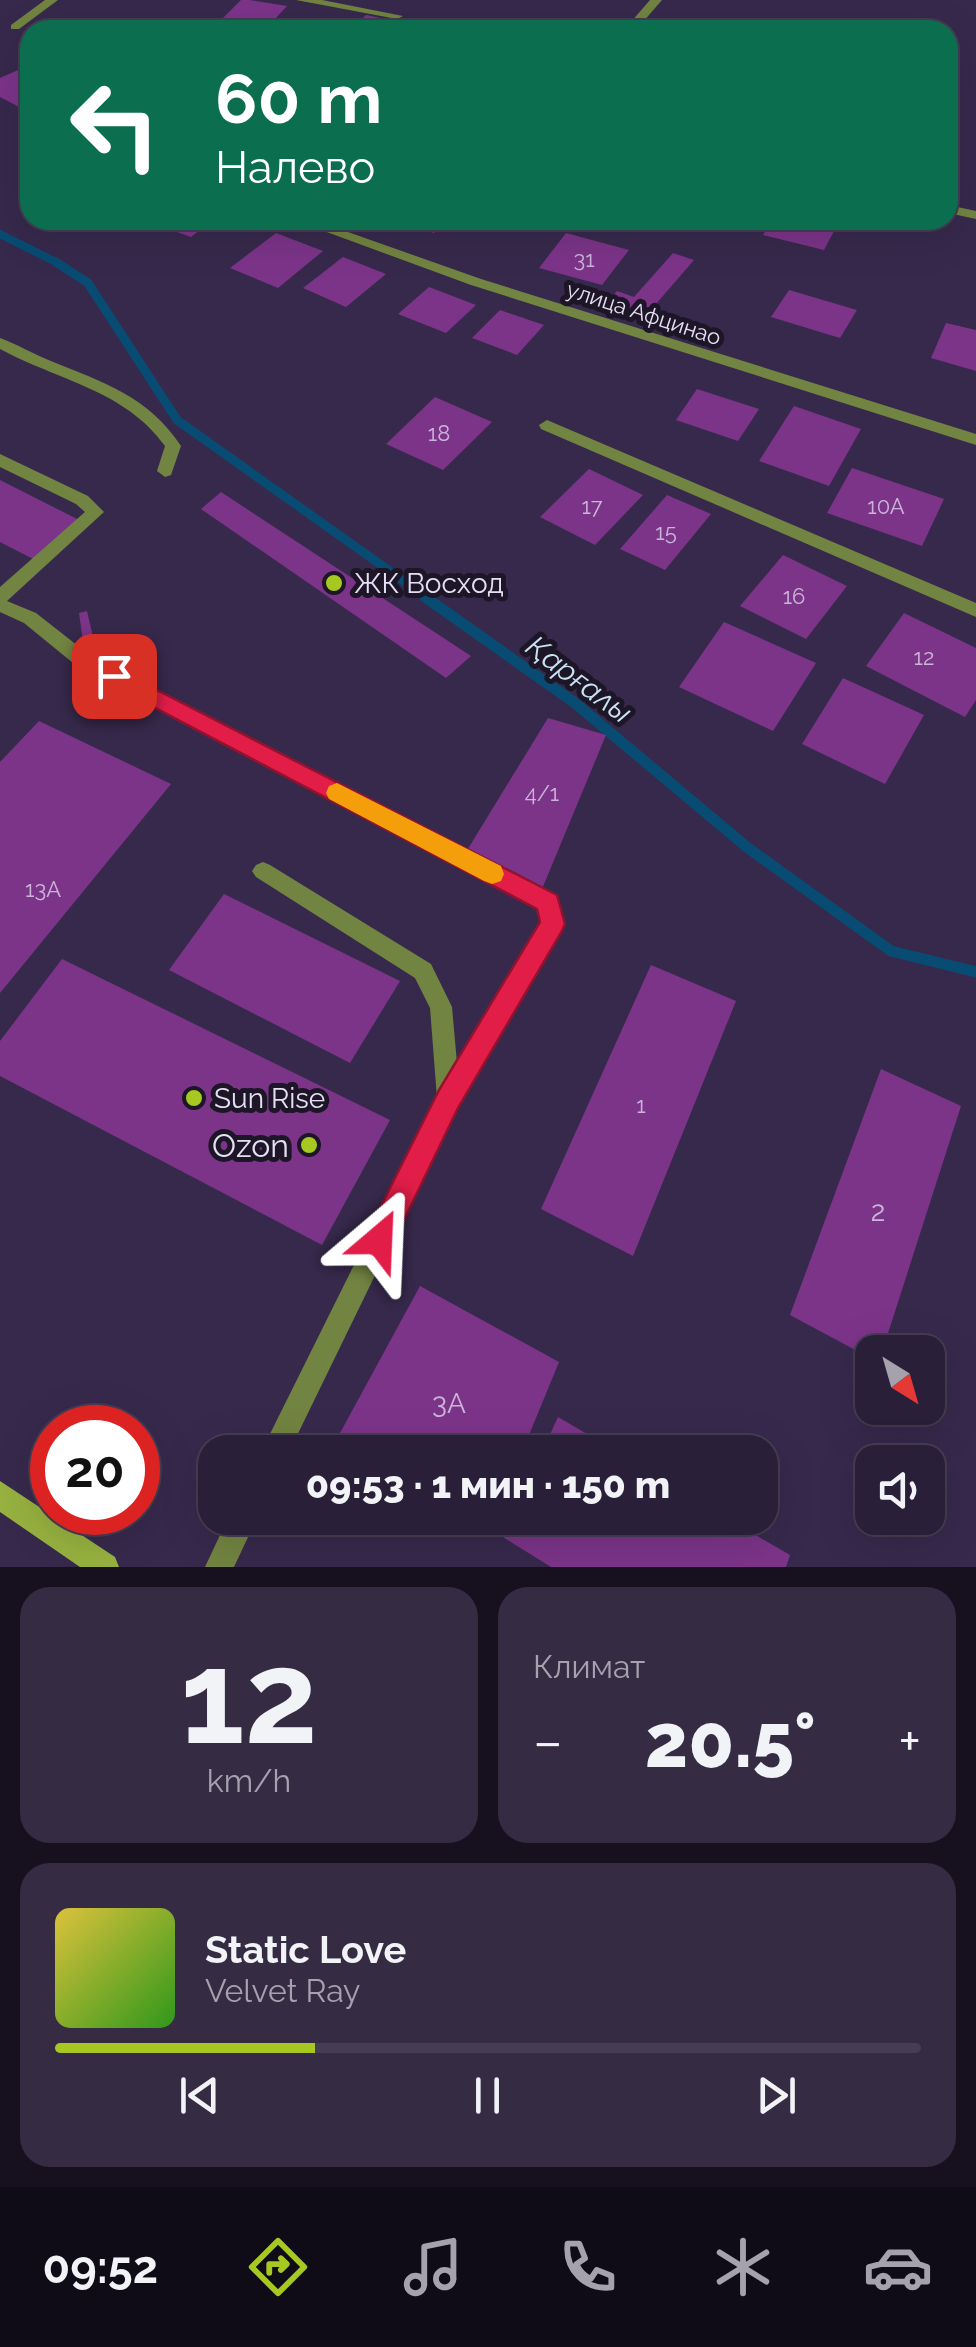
<!DOCTYPE html>
<html lang="ru">
<meta charset="utf-8">
<style>
body{margin:0;font-family:Raleway,sans-serif;background:#352c44;color:#f1f3f6;height:100vh;display:flex;flex-direction:column;font-size:38px;white-space:nowrap}
*{box-sizing:border-box;margin:0}
p{font-size:32px;color:#a5a2ae}
.icon{flex:none;width:55px;height:55px;fill:none;stroke:currentColor;stroke-width:2;stroke-linecap:round;stroke-linejoin:round}
.map{position:relative;height:1567px;overflow:hidden}
.panel{display:flex;flex-direction:column;gap:20px;padding:20px;background:#17111f;flex:1}
.panel>*{flex:none}
.banner{position:absolute;left:20px;top:20px;width:938px;height:210px;border-radius:30px;box-shadow:0 10px 40px #0002,0 0 0 2px #453d53;background:#0b6e4f;color:#fff;overflow:hidden}
.needle{width:65px;rotate:143deg}
.buttons{position:absolute;left:855px;top:1335px;display:grid;gap:20px}
.buttons a{display:grid;place-items:center;width:90px;height:90px;border-radius:20px;background:#291f39;box-shadow:0 10px 40px #0002,0 0 0 2px #453d53;font-size:50px}
.speed{position:absolute;left:30px;top:1405px;display:flex;gap:20px;font-size:50px;font-weight:700;text-align:center}
.speed>*{display:grid;place-content:center;width:130px;height:130px;border-radius:50%;background:#291f39;box-shadow:0 10px 40px #0002,0 0 0 2px #453d53;line-height:1}
.speed .limit{border:15px solid #d22;background:#fff;color:#111}
.pin{position:absolute;display:grid;place-items:center;width:85px;height:85px;color:#fff;margin:-42px;border-radius:20px;box-shadow:0 5px 15px #0006}
.me{position:absolute;width:110px;margin:-55px;rotate:26deg;stroke-linejoin:round;filter:drop-shadow(0 0 8px #0008)}
.turn{display:flex;align-items:center;gap:35px;height:210px;padding:0 30px;font-size:45px}
.turn .icon{width:130px;height:130px;stroke-width:2.5}
.turn b{display:block;font-size:70px;line-height:85px}
.big{font-size:75px;font-weight:800;line-height:1.1}
.panel .tile{flex:1;display:flex;flex-direction:column;justify-content:center;gap:15px;min-width:0;padding:0 35px;border-radius:30px;background:#352c44}
.panel .dial{align-items:center;gap:0}
.dial b{font-size:130px;line-height:1}
.song{display:flex;align-items:center;gap:30px}
.cover{width:120px;height:120px;border-radius:15px;background:linear-gradient(135deg,hsl(50 70% 55%),hsl(110 70% 35%))}
.played{height:10px;border-radius:5px;background:linear-gradient(90deg,#a6c820 30%,#453d53 30%)}
.keys{display:flex;justify-content:space-around;direction:ltr}
.heat{display:flex;justify-content:space-between;align-items:center;font-size:55px;direction:ltr}
.panel .tiles{flex:1;display:grid;gap:20px;grid-template-columns:1fr 1fr}
.tile:last-child{grid-column:span 2}
.trip{position:absolute;left:198px;top:1435px;width:580px;height:100px;border-radius:30px;background:#291f39;box-shadow:0 10px 40px #0002,0 0 0 2px #453d53;font-weight:800;line-height:100px;text-align:center}
.menu{display:flex;height:160px;justify-content:space-around;align-items:center;background:#100c17;color:#a5a2ae}
.menu .icon{width:70px;height:70px}
.menu .active{color:#a6c820}
.menu b{font-size:45px;color:#f1f3f6}
.map>svg:first-child{display:block}
</style>
<div class="map">
<svg width="976" height="1567" viewBox="0 0 976 1567">
<rect width="100%" height="100%" fill="#37294c"/>
<g fill="none" stroke-linecap="round" stroke-linejoin="round">
<path stroke="#084c73" stroke-width="8" d="M0 234 60 264"/>
<path stroke="#084c73" stroke-width="9" d="M56 262 88 283 177 420 429 599"/>
<path stroke="#084c73" stroke-width="11" d="M425 597 575 703 748 848 891 951 976 972"/>
</g>
<path fill="#7c3489" d="M241 0H249L287 6 265 30 217 24Z
M366 15 409 24 403 30H350Z
M18 70 30 75V104L21 108 0 97V78Z
M143 220H212L191 237Z
M400 220H449L434 233Z
M772 220H840L824 250 763 235Z
M276 233 323 251 278 288 230 268Z
M566 233 629 250 602 285 539 268Z
M673 253 694 260 643 319 604 306 617 291 634 297Z
M343 257 386 274 346 307 303 288Z
M429 287 476 305 446 333 398 314Z
M789 290 857 310 840 338 771 317Z
M500 310 544 325 517 355 472 338Z
M946 323 976 330V371L931 358Z
M697 389 759 409 738 441 676 420Z
M435 397 492 422 443 470 386 444Z
M794 406 861 429 829 486 759 461Z
M852 468 944 499 922 546 827 513Z
M589 469 643 495 595 545 540 517Z
M0 480 79 520 33 559 0 542Z
M221 492 471 656 446 678 201 509Z
M667 495 711 514 665 570 620 549Z
M783 555 847 586 806 639 740 606Z
M87 611 93 637 84 648 79 613Z
M904 613 976 648V700L965 717 866 666Z
M724 622 816 663 773 731 679 687Z
M843 678 924 715 885 784 802 744Z
M548 718 606 735 542 889 466 852Z
M39 721 171 784 0 993V762Z
M224 894 400 981 350 1063 169 970Z
M62 959 390 1120 322 1245 0 1076V1041Z
M651 965 736 1001 633 1256 541 1209Z
M881 1069 961 1106 882 1352H872V1359L790 1315Z
M420 1286 559 1362 522 1452H347L334 1444Z
M558 1417 618 1452H542Z
M454 1518H495L486 1537Z
M512 1518H726L790 1555 786 1567H551L503 1537Z"/>
<g fill="none" stroke-linecap="round" stroke-linejoin="round">
<path fill="#728441" fill-rule="evenodd" d="M650 0H662L636 30H624Z
M948 205 976 211V219L948 213Z
M294 220H314L481 279 976 434V445L471 285Z
M0 338C17 344 33 354 51 361 103 382 149 397 181 446L171 475 165 477 157 471 165 446C125 390 57 380 0 349Z
M547 420 976 603V617L541 429 539 425Z
M0 454 88 496 104 512 7 601 36 613 87 653 556 896C560 907 565 919 561 930L457 1107 289 1452H261L437 1098 430 1008 415 978 256 877 252 871 256 865 263 862 270 865 431 964 452 1007 457 1063 542 922 539 909 73 663 24 623 0 612V587L85 512 76 504 0 467Z
M228 1518H257L234 1567H205Z"/>
<path fill="#728441" fill-rule="evenodd" d="M45 0H58L19 29H11V25Z
M296 0H322L403 16 397 19Z"/>
<path fill="#97b240" fill-rule="evenodd" d="M0 1481 115 1557 119 1567H80L0 1512Z"/>
</g>
<path fill="#e11d48" stroke="#92132f" stroke-width="2.5" d="M114 668 557 895 565 924 562 931 458 1108 389 1251 379 1255 369 1251 365 1240 369 1230 439 1090 540 922 537 909 106 682 103 676 106 670Z"/>
<path fill="#f59e0b" d="M337 783 501 866 504 874 501 881 492 884 484 881 329 799 326 793 329 786Z"/>
<g fill="#a6c820" stroke="#1c1626" stroke-width="4">
<circle cx="334" cy="583" r="10"/>
<circle cx="194" cy="1098" r="10"/>
<circle cx="309" cy="1145" r="10"/>
</g>
<g text-anchor="middle" dominant-baseline="central" stroke-width="10" stroke-linejoin="round" paint-order="stroke">
<g font-size="22" fill="#cbb4d9">
<text x="584" y="259">31</text>
<text x="439" y="433">18</text>
<text x="592" y="506">17</text>
<text x="886" y="506">10А</text>
<text x="666" y="532">15</text>
<text x="794" y="596">16</text>
<text x="924" y="657">12</text>
<text x="542" y="793">4/1</text>
<text x="43" y="889">13А</text>
<text x="641" y="1105">1</text>
</g>
<g font-size="22" fill="#e5def4" stroke="#1c1626">
<text transform="translate(644 313) rotate(18)">улица Афцинао</text>
</g>
<g font-size="28" fill="#e5def4" stroke="#1c1626" text-anchor="start">
<text x="354" y="583">ЖК Восход</text>
<text x="214" y="1098">Sun Rise</text>
</g>
<g font-size="28" fill="#cbb4d9">
<text x="878" y="1211">2</text>
<text x="449" y="1403">3А</text>
</g>
<g font-size="30" font-style="italic" fill="#cae2f4" stroke="#1c1626">
<text transform="translate(579 679) rotate(37)">Қарғалы</text>
</g>
<g font-size="32" fill="#e5def4" stroke="#1c1626" text-anchor="end">
<text x="289" y="1145">Ozon</text>
</g>
</g>
</svg>
<div class="buttons">
<a><svg class="needle" viewBox="-14 -14 28 28"><path d="M0-13l5 13h-10z" fill="#e53935"/><path d="M0 13l5-13h-10z" fill="#a5a2ae"/></svg></a>
<a><svg class="icon" aria-label="sound" viewBox="0 0 24 24"><path d="M4 9h4l5-4v14l-5-4H4zM17 9q2 3 0 6"/></svg></a>
</div>
<div class="speed"><div class="limit">20</div></div>
<div class="pin" style="left:114px;top:676px;background:#d93025"><svg class="icon" aria-label="arrive" viewBox="0 0 24 24"><path d="M6 21V4h12l-3 4 3 4H6"/></svg></div>
<svg class="me" style="left:379px;top:1240px" viewBox="-20 -20 40 40"><path d="M0-17L14 15 0 8-14 15z" fill="#e11d48" stroke="#fff" stroke-width="4"/></svg>
<div class="trip">09:53 · 1 мин · 150 m</div>
<div class="banner">
<div class="turn"><svg class="icon" aria-label="left" viewBox="0 0 24 24"><path d="M17 20v-9H6M10 6l-5 5 5 5"/></svg><div><b>60 m</b>Налево</div></div>
</div>
</div>
<section class="panel">
<div class="tiles">
<div class="tile dial"><b>12</b><p>km/h</p></div>
<div class="tile"><p>Климат</p>
<div class="heat"><a>−</a><b class="big">20.5°</b><a>+</a></div>
</div>
<div class="tile">
<div class="song"><i class="cover"></i><div><b>Static Love</b><p>Velvet Ray</p></div></div>
<div class="played"></div>
<div class="keys"><svg class="icon" aria-label="previous" viewBox="0 0 24 24"><path d="M18 5L8 12l10 7zM5 5v14"/></svg><svg class="icon" aria-label="pause" viewBox="0 0 24 24"><path d="M8 5v14M16 5v14"/></svg><svg class="icon" aria-label="next" viewBox="0 0 24 24"><path d="M6 5l10 7-10 7zM19 5v14"/></svg></div>
</div>
</div>
</section>
<nav class="menu">
<b>09:52</b>
<svg class="icon active" aria-label="directions" viewBox="0 0 24 24"><path d="M12 3l9 9-9 9-9-9zM9 14v-3h6M13 9l2 2-2 2"/></svg>
<svg class="icon" aria-label="music" viewBox="0 0 24 24"><path d="M9 18V5l10-2v13"/><circle cx="6" cy="18" r="3"/><circle cx="16" cy="16" r="3"/></svg>
<svg class="icon" aria-label="phone" viewBox="0 0 24 24"><path d="M5 4h4l2 5-3 2q2 4 5 5l2-3 5 2v4C11 20 4 13 5 4z"/></svg>
<svg class="icon" aria-label="climate" viewBox="0 0 24 24"><path d="M12 3v18M4 7l16 10M4 17L20 7"/></svg>
<svg class="icon" aria-label="car" viewBox="0 0 24 24"><path d="M5 17H2v-5l4-1 3-4h7l3 4 3 1v5h-3M9 17h6M6 11h13"/><circle cx="7" cy="17" r="2"/><circle cx="17" cy="17" r="2"/></svg>
</nav>
